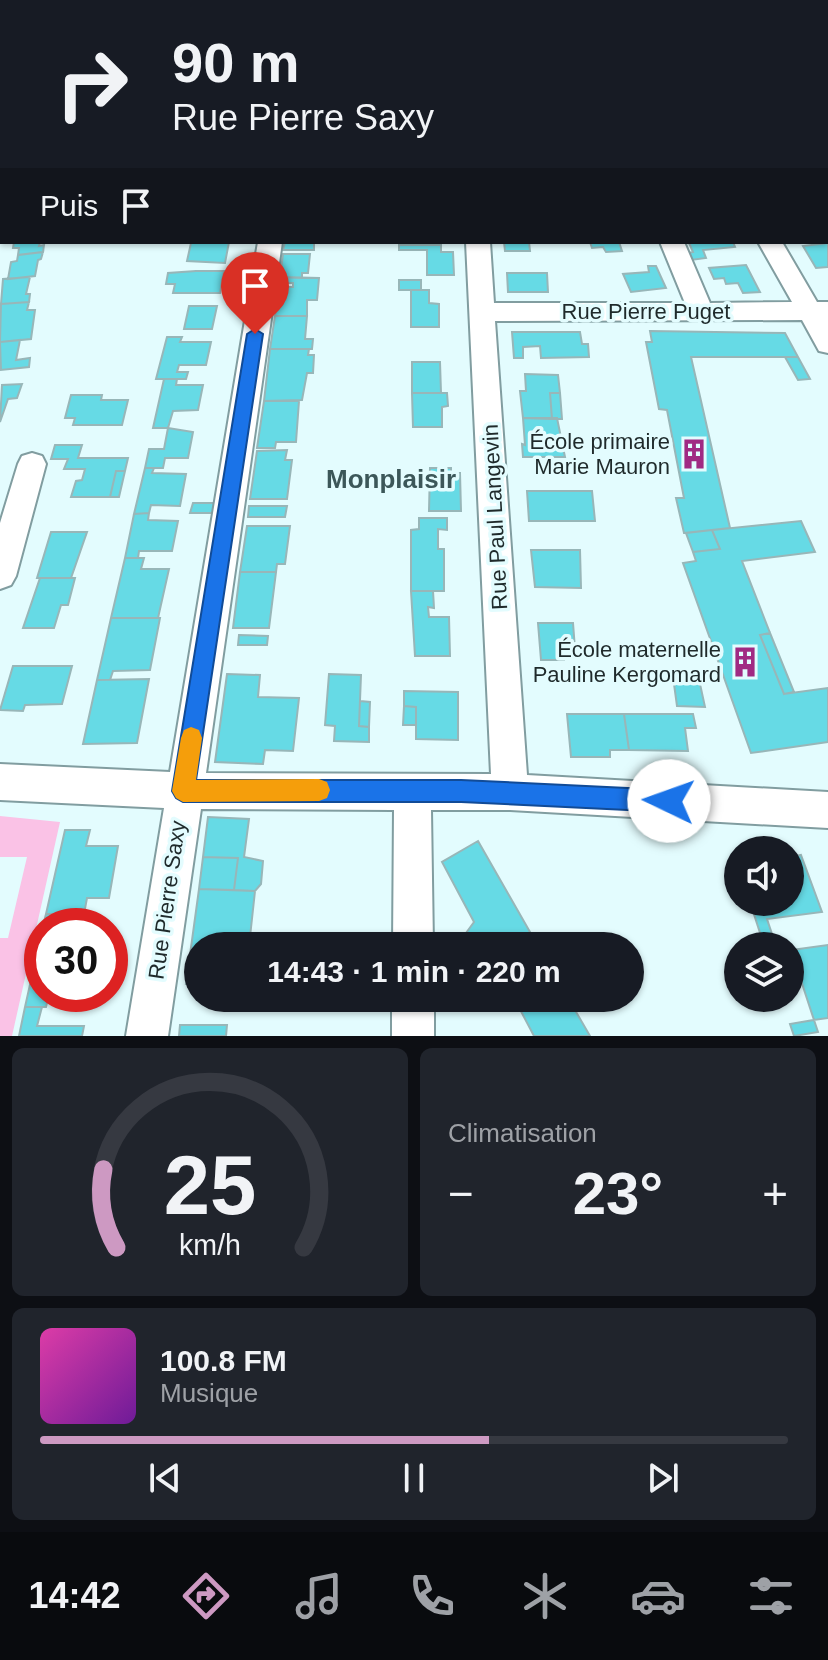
<!DOCTYPE html>
<html lang="fr">
<meta charset="utf-8">
<style>
body{margin:0;font-family:Arial,sans-serif;background:#20242c;color:#f1f3f6;height:100vh;display:flex;flex-direction:column;font-size:30px;white-space:nowrap}
*{box-sizing:border-box;margin:0}
p{font-size:26px;color:#9ea1a6}
.icon{flex:none;width:44px;height:44px;fill:none;stroke:currentColor;stroke-width:2;stroke-linecap:round;stroke-linejoin:round}
.map{position:relative;height:1036px;overflow:hidden}
.side{display:flex;flex-direction:column;gap:12px;padding:12px;background:#0d0f14;flex:1}
.side>*{flex:none}
.banner{position:absolute;left:0px;top:0px;width:828px;height:244px;box-shadow:0 2px 6px #0004;background:#171b24;color:#f1f3f6;overflow:hidden}
.controls{position:absolute;left:724px;top:836px;display:grid;gap:16px}
.controls a{display:grid;place-items:center;width:80px;height:80px;border-radius:50%;background:#171b24;box-shadow:0 2px 6px #0004;font-size:40px}
.speed{position:absolute;left:24px;top:908px;display:flex;gap:16px;font-size:40px;font-weight:700;text-align:center}
.speed>*{display:grid;place-content:center;width:104px;height:104px;border-radius:50%;background:#171b24;box-shadow:0 2px 6px #0004;line-height:1}
.speed .limit{border:12px solid #d22;background:#fff;color:#111}
.pin{position:absolute;display:grid;place-items:center;width:68px;height:68px;color:#fff;margin:-82px -34px;border-radius:50% 50% 50% 0;rotate:-45deg;box-shadow:0 0 8px #0007}
.pin .icon{rotate:45deg}
.me{position:absolute;width:88px;margin:-44px;rotate:273deg;stroke-linejoin:round;filter:drop-shadow(0 0 6px #0008)}
.turn{display:flex;align-items:center;gap:28px;height:168px;padding:0 40px;font-size:36px}
.turn .icon{width:104px;height:104px;stroke-width:2.5}
.turn b{display:block;font-size:56px;line-height:68px}
.then{display:flex;align-items:center;height:76px;padding:0 40px;background:#0003;gap:16px;font-size:30px}
.big{font-size:60px;font-weight:700;line-height:1.1}
.side .tile{flex:1;display:flex;flex-direction:column;justify-content:center;gap:12px;min-width:0;padding:0 28px;border-radius:12px;background:#20242c}
.side .dial{align-items:center;gap:0}
.dial svg{height:208px;overflow:visible;fill:none;stroke:#363941;stroke-width:7;stroke-linecap:round;text-anchor:middle}
.dial text{fill:#f1f3f6;stroke:none}
.song{display:flex;align-items:center;gap:24px}
.cover{width:96px;height:96px;border-radius:12px;background:linear-gradient(135deg,hsl(320 70% 55%),hsl(280 70% 35%))}
.played{height:8px;border-radius:4px;background:linear-gradient(90deg,#cd99c2 60%,#363941 60%)}
.keys{display:flex;justify-content:space-around;direction:ltr}
.heat{display:flex;justify-content:space-between;align-items:center;font-size:44px;direction:ltr}
.side .tiles{flex:1;display:grid;gap:12px;grid-template-columns:1fr 1fr}
.tile:last-child{grid-column:span 2}
.trip{position:absolute;left:184px;top:932px;width:460px;height:80px;border-radius:40px;background:#171b24;box-shadow:0 2px 6px #0004;font-weight:700;line-height:80px;text-align:center}
.dock{display:flex;height:128px;justify-content:space-around;align-items:center;background:#090b0e;color:#9ea1a6}
.dock .icon{width:56px;height:56px}
.dock .active{color:#cd99c2}
.dock b{font-size:36px;color:#f1f3f6}
.map>svg:first-child{display:block}
</style>
<div class="map">
<svg width="828" height="1036" viewBox="0 0 828 1036">
<rect width="100%" height="100%" fill="#e3fcfe"/>
<path fill="#fac2e6" d="M0 816 60 822 12 1036H0V938H8L27 857H0Z"/>
<path fill="#66dae5" stroke="#98b6b8" stroke-width="2" d="M14 242H40L39 246 44 245 43 252 18 255 19 248H13Z
M229 242 225 263 187 261 191 243Z
M285 242H314V250H283Z
M504 242H529L530 251H505Z
M590 242H619L622 251 606 252 603 247 592 248Z
M683 242H733L735 247 703 250 706 258 691 260 688 253 693 252 689 243Z
M828 243V267L816 268 803 246Z
M399 245H441V252H453L454 275H427V250H399Z
M43 252 41 259 38 260 35 276 8 279 11 262 17 261 18 255Z
M283 254H310L308 273H302V278L280 277Z
M746 265 760 292 743 293 738 283 726 284 724 278 714 279 709 268Z
M648 266H656L666 288 631 292 623 274 649 272Z
M196 271H224L220 293H173L175 284H166L168 273Z
M507 273H547L548 292H508Z
M30 277 26 294H30L29 302 1 304 3 279Z
M280 277 319 278 317 300H307V316H275L279 287H293V283H279Z
M399 280H421V290H399Z
M411 290H429V303L439 304V327H411Z
M29 302 27 310H35L31 339 0 342 1 304Z
M189 306H217L212 329H184Z
M275 316H307L305 339H313L312 349H270Z
M650 331 785 333 798 357H691L730 528 684 533 676 498H684L667 410 659 409 646 342H652Z
M512 332H580L582 344H588L589 357 541 358 540 346 523 347V358H514Z
M167 337H182L180 342H211L206 365H179L177 372H188L186 379H156Z
M20 340 16 360 30 358 29 367 1 370 0 342Z
M270 349H309L308 355H314L313 373H307L302 400 264 401Z
M785 357H798L810 379 798 380Z
M412 362H440L441 393H412Z
M525 374 558 375 560 393H550L552 419 523 418 520 391H526Z
M164 379H177L176 385H203L198 410 173 411 168 428H153Z
M22 384 17 398 8 399 0 422 2 385Z
M412 393H447L448 406 442 407V427H413Z
M550 393H560L562 419H552Z
M71 395H102L101 400H128L122 425H73L75 418H65Z
M264 401H299L296 442H276L275 448H257Z
M523 418H557L565 457H523L522 444 525 445Z
M168 428 193 432 188 458H165L163 468H145L149 449H164Z
M55 445H82L78 458H128L125 471H116L110 497H71L76 481 82 480 85 469H64L68 459H51Z
M287 450 285 460H292L287 499H250L257 451Z
M145 468H154L152 473 186 474 180 506 151 505 149 513 134 514Z
M430 468H451V473H460L461 511H429Z
M116 471H125L119 497H110Z
M527 491H592L595 521H529Z
M193 503H216L214 513H190Z
M249 506H287L285 517H248Z
M149 513 148 520 178 521 172 551H139L138 558H125L134 514Z
M419 518H447V530L438 529V549H444V591H411V530L419 529Z
M801 521 815 552 742 561 770 633 760 635 784 694 828 688V742L751 753 683 563 696 561 693 552 720 549 712 530Z
M247 526H290L285 564H277L276 572H240Z
M712 530 720 549 693 552 686 533Z
M51 532H87L71 578H37Z
M531 550H580L581 588 535 587Z
M125 558H144L141 569H169L158 618H111Z
M240 572H276L269 628H233Z
M40 578H75L68 605H61L54 628H23Z
M411 591H433L434 608 428 607 429 617H449L450 656H415Z
M111 618H160L150 670 113 671 110 680H97Z
M538 623H573L575 649H564V660H541Z
M770 633 794 692 784 694 760 635Z
M239 635 268 636 267 645H238Z
M13 666H72L62 704 25 705 23 711 0 710Z
M227 674 260 675 258 697 299 698 293 751 265 750 263 764 215 762Z
M329 674 361 675 359 726 369 727V742L334 741 335 726 325 725Z
M149 679 137 743 83 744 97 680Z
M674 684H700L705 707 677 706Z
M404 691 458 692V740L416 739V707L404 706Z
M360 701 370 702 369 727 359 726Z
M404 706 416 707V725H403Z
M567 714H624L629 750H610V757H571Z
M624 714H693L696 728H685L688 751 629 750Z
M208 817 249 819 244 857 263 861 261 884 255 891 234 890 238 858 203 857Z
M65 830H90L86 846H118L109 898H87L84 914H46Z
M478 841 538 946H486L484 943 477 945 466 941V933L474 922 442 862Z
M801 855 822 912 767 919 774 940 763 942 750 902H790V857Z
M203 857 238 858 234 890 199 889Z
M199 889 255 891 249 946H198V984H186Z
M46 914H89L87 926H43Z
M42 931V994H49L46 1007H25Z
M828 945V1018L814 1020 791 950Z
M514 998H568L590 1036H534Z
M25 1007H42L37 1026H84L82 1036H19Z
M814 1020 818 1032 794 1036 790 1024Z
M180 1025H227L226 1036H179Z"/>
<g fill="none" stroke-linecap="round" stroke-linejoin="round">
<g stroke="#819da0" stroke-width="4">
<path id="minor" d="M292 0H310V2H292Z
M826 8H828V21H826Z
M826 67 828 68V81L826 80Z
M0 100H2L0 121Z
M258 242H282L206 773 491 774 466 242H490L494 303H685L660 242H684L710 303 792 302 758 242H782L817 302H828V353L819 351 802 320 495 321 527 775 828 792V828L510 810H431L433 946H393L394 810 201 809 168 1036H126L164 808 0 800V764L170 772Z
M32 453 42 456 46 464 16 576 11 585 0 589V523L18 464 22 456Z
M392 998H434V1036H392Z"/>
</g>
<use href="#minor" fill="#fff" fill-rule="evenodd"/>
</g>
<path fill="#1a73e8" stroke="#114b97" stroke-width="2" d="M255 329 263 334 196 780H461L669 790 677 793 680 801 677 809 669 812 461 802H183L176 798 172 791 247 334Z"/>
<path fill="#f59e0b" d="M191 727 199 730 202 738 196 780 319 779 327 782 330 790 327 798 319 801 183 802 176 798 172 791 181 738 184 730Z"/>
<defs>
<g id="building-bare" transform="scale(2.4)"><path d="M-4-6H4V6H1V3H-1V6H-4ZM-2.5-4.3h1.7v1.8h-1.7ZM.8-4.3h1.7v1.8H.8ZM-2.5-1h1.7V.8h-1.7ZM.8-1h1.7V.8H.8Z" fill="#a02a83" stroke="#e3fcfe" stroke-width="2.5" paint-order="stroke"/></g>
</defs>
<g fill-rule="evenodd">
<use href="#building-bare" x="694" y="454"/>
<use href="#building-bare" x="745" y="662"/>
</g>
<g text-anchor="middle" dominant-baseline="central" stroke-width="7" stroke-linejoin="round" paint-order="stroke">
<g font-size="22" fill="#1f2a2b" stroke="#e3fcfe">
<text x="646" y="311">Rue Pierre Puget</text>
<text transform="translate(495 517) rotate(-93)">Rue Paul Langevin</text>
<text transform="translate(167 900) rotate(-82)">Rue Pierre Saxy</text>
</g>
<g font-size="22" fill="#1f2a2b" stroke="#e3fcfe" text-anchor="end">
<text x="670" y="441">École primaire<tspan x="670" dy="25">Marie Mauron</tspan></text>
<text x="721" y="649">École maternelle<tspan x="721" dy="25">Pauline Kergomard</tspan></text>
</g>
<g font-size="26" font-weight="bold" fill="#3c5759" stroke="#e3fcfe">
<text x="391" y="479">Monplaisir</text>
</g>
</g>
</svg>
<div class="controls">
<a><svg class="icon" aria-label="sound" viewBox="0 0 24 24"><path d="M4 9h4l5-4v14l-5-4H4zM17 9q2 3 0 6"/></svg></a>
<a><svg class="icon" aria-label="layers" viewBox="0 0 24 24"><path d="M12 4l9 5-9 5-9-5zM3 14l9 5 9-5"/></svg></a>
</div>
<div class="speed"><div class="limit">30</div></div>
<div class="pin" style="left:255px;top:334px;background:#d93025"><svg class="icon" aria-label="arrive" viewBox="0 0 24 24"><path d="M6 21V4h12l-3 4 3 4H6"/></svg></div>
<svg class="me" style="left:669px;top:801px" viewBox="-20 -20 40 40"><circle r="19" fill="#fff"/><path d="M0-13L10 11 0 6-10 11z" fill="#1a73e8"/></svg>
<div class="trip">14:43 · 1 min · 220 m</div>
<div class="banner">
<div class="turn"><svg class="icon" aria-label="right" viewBox="0 0 24 24"><path d="M7 20v-9h11M14 6l5 5-5 5"/></svg><div><b>90 m</b>Rue Pierre Saxy</div></div>
<div class="then">Puis<svg class="icon" aria-label="arrive" viewBox="0 0 24 24"><path d="M6 21V4h12l-3 4 3 4H6"/></svg></div>
</div>
</div>
<section class="side">
<div class="tiles">
<div class="tile dial"><svg viewBox="0 0 100 80">
<path d="M14 69A42 42 0 1 1 86 69"/>
<path d="M14 69A42 42 0 0 1 9 39" stroke="#cd99c2"/>
<text x="50" y="56" font-size="32" font-weight="700">25</text>
<text x="50" y="72" font-size="11">km/h</text>
</svg></div>
<div class="tile"><p>Climatisation</p>
<div class="heat"><a>−</a><b class="big">23°</b><a>+</a></div>
</div>
<div class="tile">
<div class="song"><i class="cover"></i><div><b>100.8 FM</b><p>Musique</p></div></div>
<div class="played"></div>
<div class="keys"><svg class="icon" aria-label="previous" viewBox="0 0 24 24"><path d="M18 5L8 12l10 7zM5 5v14"/></svg><svg class="icon" aria-label="pause" viewBox="0 0 24 24"><path d="M8 5v14M16 5v14"/></svg><svg class="icon" aria-label="next" viewBox="0 0 24 24"><path d="M6 5l10 7-10 7zM19 5v14"/></svg></div>
</div>
</div>
</section>
<nav class="dock">
<b>14:42</b>
<svg class="icon active" aria-label="directions" viewBox="0 0 24 24"><path d="M12 3l9 9-9 9-9-9zM9 14v-3h6M13 9l2 2-2 2"/></svg>
<svg class="icon" aria-label="music" viewBox="0 0 24 24"><path d="M9 18V5l10-2v13"/><circle cx="6" cy="18" r="3"/><circle cx="16" cy="16" r="3"/></svg>
<svg class="icon" aria-label="phone" viewBox="0 0 24 24"><path d="M5 4h4l2 5-3 2q2 4 5 5l2-3 5 2v4C11 20 4 13 5 4z"/></svg>
<svg class="icon" aria-label="climate" viewBox="0 0 24 24"><path d="M12 3v18M4 7l16 10M4 17L20 7"/></svg>
<svg class="icon" aria-label="car" viewBox="0 0 24 24"><path d="M5 17H2v-5l4-1 3-4h7l3 4 3 1v5h-3M9 17h6M6 11h13"/><circle cx="7" cy="17" r="2"/><circle cx="17" cy="17" r="2"/></svg>
<svg class="icon" aria-label="filters" viewBox="0 0 24 24"><path d="M4 7h16M4 17h16"/><circle cx="9" cy="7" r="2"/><circle cx="15" cy="17" r="2"/></svg>
</nav>
